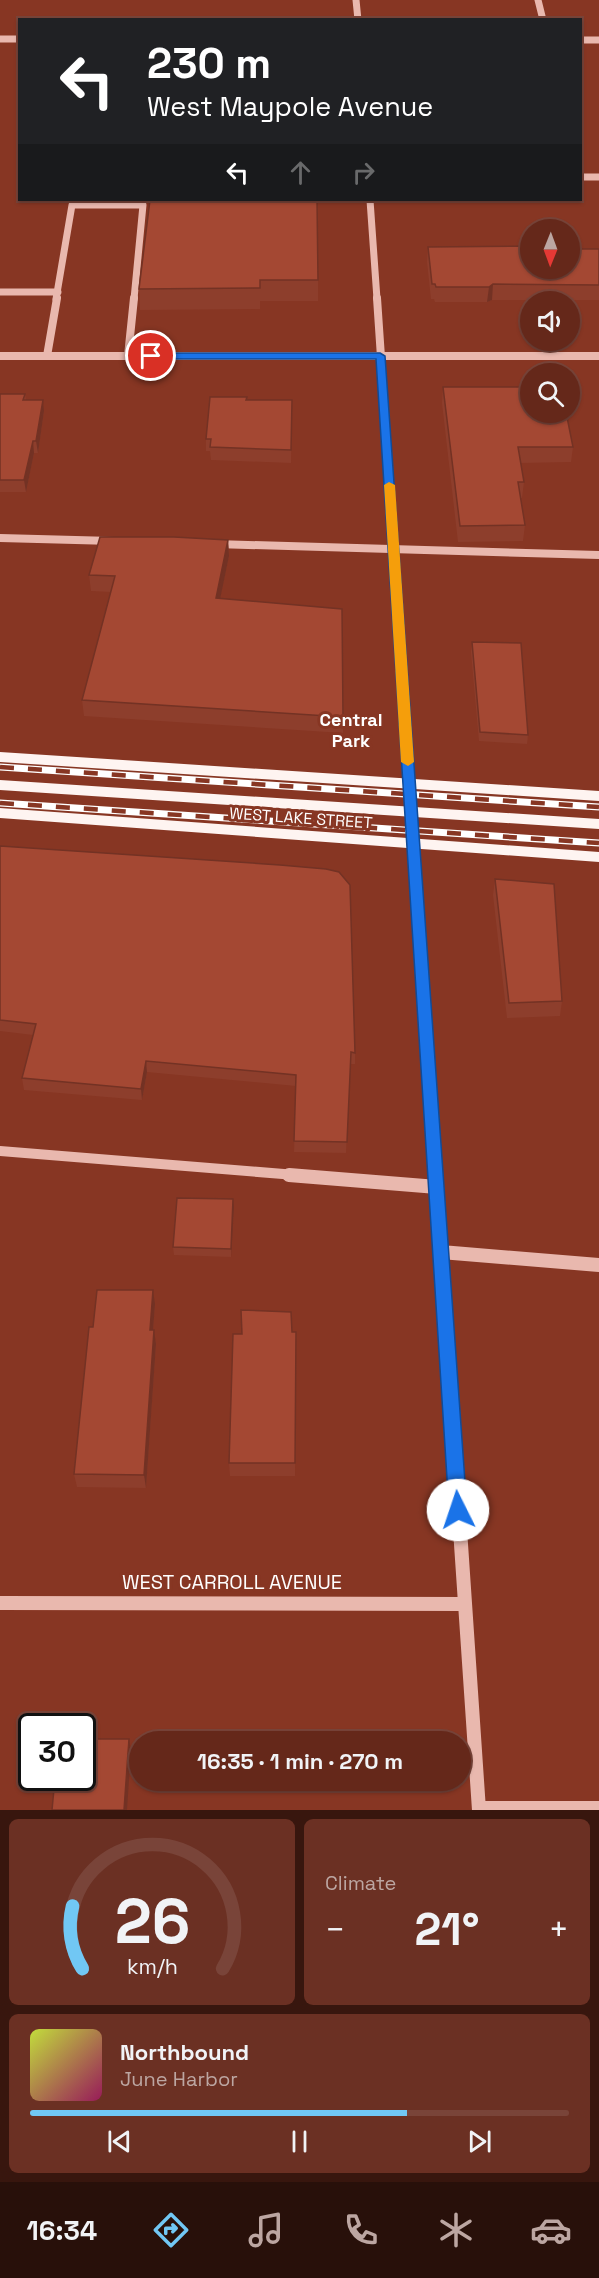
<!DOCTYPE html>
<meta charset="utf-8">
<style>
body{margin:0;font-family:"Space Grotesk",sans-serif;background:#6b3023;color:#f1f3f6;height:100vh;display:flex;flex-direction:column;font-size:22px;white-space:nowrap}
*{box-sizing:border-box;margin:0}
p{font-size:20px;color:#bca6a2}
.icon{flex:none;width:33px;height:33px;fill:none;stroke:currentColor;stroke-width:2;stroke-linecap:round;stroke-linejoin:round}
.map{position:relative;height:1810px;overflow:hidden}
.drawer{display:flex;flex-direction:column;gap:9px;padding:9px;background:#38160e;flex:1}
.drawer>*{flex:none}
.top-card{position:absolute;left:18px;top:18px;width:564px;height:183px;border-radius:0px;box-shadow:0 2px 4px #0004,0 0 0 2px #794439;background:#202124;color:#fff;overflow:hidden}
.needle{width:39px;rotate:181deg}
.fabs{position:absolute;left:520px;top:219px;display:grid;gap:12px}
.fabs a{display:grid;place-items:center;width:60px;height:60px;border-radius:50%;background:#65281a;box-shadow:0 2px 4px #0004,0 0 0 2px #794439;font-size:30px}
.speed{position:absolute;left:18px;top:1713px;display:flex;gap:12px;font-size:30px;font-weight:700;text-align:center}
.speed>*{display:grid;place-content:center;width:78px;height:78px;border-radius:50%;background:#65281a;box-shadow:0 2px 4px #0004,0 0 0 2px #794439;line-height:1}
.speed .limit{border:3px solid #111;border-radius:9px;background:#fff;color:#111}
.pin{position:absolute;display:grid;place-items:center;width:51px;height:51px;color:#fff;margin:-26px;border:3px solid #fff;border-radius:50%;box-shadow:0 2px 6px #0007}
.me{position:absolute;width:66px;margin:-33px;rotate:356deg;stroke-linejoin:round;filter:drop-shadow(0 0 4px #0008)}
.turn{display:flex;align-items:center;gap:21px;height:126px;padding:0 30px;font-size:27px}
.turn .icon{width:78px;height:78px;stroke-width:2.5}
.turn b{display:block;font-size:42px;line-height:51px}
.lanes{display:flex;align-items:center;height:57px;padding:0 30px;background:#0003;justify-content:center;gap:30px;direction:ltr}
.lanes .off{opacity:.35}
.big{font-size:45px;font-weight:700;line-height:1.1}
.drawer .widget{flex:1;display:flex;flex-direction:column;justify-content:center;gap:9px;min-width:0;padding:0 21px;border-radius:9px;background:#6b3023}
.drawer .dial{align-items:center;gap:0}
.dial svg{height:156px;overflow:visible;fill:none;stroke:#794439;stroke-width:7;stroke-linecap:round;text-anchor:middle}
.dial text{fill:#f1f3f6;stroke:none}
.song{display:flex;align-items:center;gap:18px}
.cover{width:72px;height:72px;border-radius:9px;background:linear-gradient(135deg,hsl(70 70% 55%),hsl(330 70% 35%))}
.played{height:6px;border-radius:3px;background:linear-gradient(90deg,#71c7f4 70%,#794439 70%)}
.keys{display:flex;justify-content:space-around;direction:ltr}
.heat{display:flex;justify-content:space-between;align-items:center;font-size:33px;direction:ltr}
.drawer .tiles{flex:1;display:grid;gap:9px;grid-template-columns:1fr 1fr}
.widget:last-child{grid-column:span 2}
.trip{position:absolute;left:129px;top:1731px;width:342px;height:60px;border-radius:30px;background:#65281a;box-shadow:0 2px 4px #0004,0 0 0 2px #794439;font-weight:700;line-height:60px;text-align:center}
.menu{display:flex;height:96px;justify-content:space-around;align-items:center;background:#28100a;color:#bca6a2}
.menu .icon{width:42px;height:42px}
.menu .active{color:#71c7f4}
.menu b{font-size:27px;color:#f1f3f6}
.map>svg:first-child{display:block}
</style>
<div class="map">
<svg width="599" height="1810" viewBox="0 0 599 1810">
<rect width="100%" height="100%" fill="#873623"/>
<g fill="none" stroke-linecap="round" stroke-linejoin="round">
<path stroke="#e9b8ae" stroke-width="7" d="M356 0 358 20
M538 0 543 20
M0 39H20
M580 40H599
M580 177H599
M370 200 377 299
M0 292H58
M56 299 72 205H143L134 299"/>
<path stroke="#e9b8ae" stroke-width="8" d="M377 298 403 683
M0 356H599
M47 356 57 298
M128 356 134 298
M0 538 113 541
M215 544 599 555"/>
<path stroke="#e9b8ae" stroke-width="10" d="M403 681 436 1176
M0 1151 308 1176"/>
<path stroke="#e9b8ae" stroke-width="14" d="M289 1175 437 1187
M436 1175 479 1810
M441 1252 599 1265
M0 1603 465 1604
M479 1808H599"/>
<path fill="#fef4f1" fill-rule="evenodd" d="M0 752 599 791V801L0 762Z
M0 780 599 819V829L0 790Z
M0 808 599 852V862L0 818Z"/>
<g stroke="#fff" stroke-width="7">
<path id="rail" d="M0 767 599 807
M0 803 599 843"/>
</g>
<use href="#rail" stroke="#873623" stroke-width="4.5" stroke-dasharray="14" stroke-linecap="butt"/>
</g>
<path fill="#8d3e2c" d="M580 145 583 155 582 168H580Z
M150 200 318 280V301H260V309L140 310 139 289Z
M428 247 599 249V300H492L487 302H435L434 299H431L427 262Z
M443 387 573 447 571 462 520 463 524 482 522 498H520L525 525 523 541 458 542 442 403Z
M0 394H25L26 400 44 411 38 453H34L26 492H0Z
M247 400H292L291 463 211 460 210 451H206V439Z
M228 540 229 556 220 598 343 717V733L84 716 82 700 111 592 91 591 89 575Z
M472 642 528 735 527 744 479 741 471 652Z
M0 846 355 1053V1064H350L346 1153 294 1152 296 1086 147 1072 142 1100 24 1090 22 1078 33 1035 0 1031Z
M495 879 562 1001 560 1016 507 1018 493 895Z
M234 1207 231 1257 174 1255 173 1247Z
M155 1304 153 1330 156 1344 146 1488 77 1487 74 1474 93 1327Z
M292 1332H296L295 1476H230L229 1463Z"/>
<path fill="#733224" d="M493 284 492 300 487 302 489 287Z
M43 400 44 411 38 453 36 441Z
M33 441 34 453 26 492 24 480Z
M228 540 229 556 217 614 216 598Z
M146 1061 147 1072 142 1100 141 1089Z
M233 1199 234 1207 231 1257V1249Z
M153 1290 155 1304 152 1344 150 1330Z
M154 1330 156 1344 146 1488 144 1475Z
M129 1739 131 1750 127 1810H124Z"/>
<path fill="#a44833" stroke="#733224" stroke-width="1.5" d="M580 145 583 155H580Z
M150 200H317L318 280H260V288L139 289Z
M570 245H572L576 249H599V285L493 284 489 287H436L435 284H432L428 247 531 246V268H570Z
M443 387H531V412H566L573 447H518L524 482H518L525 525 460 526Z
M0 394H25L23 400H43L36 441H33L24 480H0Z
M210 397H247L246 400H292L291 450 210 447 211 439H206Z
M100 537H174L228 540 216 598 342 609 343 717 82 700 115 576 89 575Z
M472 642 521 643 528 735 480 732Z
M0 846 280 865 326 869 339 872 350 885 355 1053 351 1052 347 1142 294 1141 296 1075 146 1061 141 1089 22 1078 36 1024 0 1020Z
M495 879 554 884 562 1001 509 1003Z
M177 1198 233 1199 231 1249 173 1247Z
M97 1290H153L150 1330H154L144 1475 74 1474 89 1327H93Z
M241 1310 291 1312 292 1332H296L295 1463H229L233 1334H242Z
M82 1739H129L124 1810H52L55 1778H82Z"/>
<path fill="#1a73e8" stroke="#114b97" stroke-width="1.5" d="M380 353 385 356 467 1510 465 1516 458 1518 452 1516 449 1510 376 359H151L146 356 151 353Z"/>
<path fill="#f59e0b" d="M389 482 395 485 414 762 408 766 401 762 384 485Z"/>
<g text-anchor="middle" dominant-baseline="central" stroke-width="6" stroke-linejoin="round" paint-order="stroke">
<g font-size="16" fill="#fff" stroke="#873623">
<text transform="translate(301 818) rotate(4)">WEST LAKE STREET</text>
</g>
<g font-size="18" font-weight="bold" fill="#fff" stroke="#873623">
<text x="351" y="719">Central<tspan x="351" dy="21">Park</tspan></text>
</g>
<g font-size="20" fill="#fff" stroke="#873623">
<text x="232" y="1582">WEST CARROLL AVENUE</text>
</g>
</g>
</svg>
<div class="fabs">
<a><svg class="needle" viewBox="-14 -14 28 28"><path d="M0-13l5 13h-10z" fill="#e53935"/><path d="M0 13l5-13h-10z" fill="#bca6a2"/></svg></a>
<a><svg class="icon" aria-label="sound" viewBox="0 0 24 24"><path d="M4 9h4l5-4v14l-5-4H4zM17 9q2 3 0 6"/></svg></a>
<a><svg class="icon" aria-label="search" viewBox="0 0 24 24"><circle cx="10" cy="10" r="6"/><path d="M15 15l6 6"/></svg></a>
</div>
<div class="speed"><div class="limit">30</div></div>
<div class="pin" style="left:151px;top:356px;background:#d93025"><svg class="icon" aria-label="arrive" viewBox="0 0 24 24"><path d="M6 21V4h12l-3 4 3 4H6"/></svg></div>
<svg class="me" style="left:458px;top:1510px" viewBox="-20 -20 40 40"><circle r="19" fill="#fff"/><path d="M0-13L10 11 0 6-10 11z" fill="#1a73e8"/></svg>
<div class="trip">16:35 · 1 min · 270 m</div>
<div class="top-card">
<div class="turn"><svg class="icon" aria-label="left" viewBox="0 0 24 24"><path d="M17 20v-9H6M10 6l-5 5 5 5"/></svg><div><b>230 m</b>West Maypole Avenue</div></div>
<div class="lanes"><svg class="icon" aria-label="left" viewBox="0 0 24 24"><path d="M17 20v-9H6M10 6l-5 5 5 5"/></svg><svg class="icon off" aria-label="ahead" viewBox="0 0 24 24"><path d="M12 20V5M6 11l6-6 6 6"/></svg><svg class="icon off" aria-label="right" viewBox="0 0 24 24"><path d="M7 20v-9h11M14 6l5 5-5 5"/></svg></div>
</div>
</div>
<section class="drawer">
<div class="tiles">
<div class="widget dial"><svg viewBox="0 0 100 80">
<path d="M14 69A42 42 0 1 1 86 69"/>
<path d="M14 69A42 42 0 0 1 9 37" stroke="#71c7f4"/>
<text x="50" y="56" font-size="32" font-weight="700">26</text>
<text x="50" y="72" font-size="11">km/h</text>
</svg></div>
<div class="widget"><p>Climate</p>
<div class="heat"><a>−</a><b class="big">21°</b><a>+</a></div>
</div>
<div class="widget">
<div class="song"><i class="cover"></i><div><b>Northbound</b><p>June Harbor</p></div></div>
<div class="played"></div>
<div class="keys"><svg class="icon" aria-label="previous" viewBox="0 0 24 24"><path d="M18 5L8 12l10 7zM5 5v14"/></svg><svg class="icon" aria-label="pause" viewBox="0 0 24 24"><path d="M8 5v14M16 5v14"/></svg><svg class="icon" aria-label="next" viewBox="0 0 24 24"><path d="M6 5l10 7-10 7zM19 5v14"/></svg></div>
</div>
</div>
</section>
<nav class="menu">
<b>16:34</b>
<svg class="icon active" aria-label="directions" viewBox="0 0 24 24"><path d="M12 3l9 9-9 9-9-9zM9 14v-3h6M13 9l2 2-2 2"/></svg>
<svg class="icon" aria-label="music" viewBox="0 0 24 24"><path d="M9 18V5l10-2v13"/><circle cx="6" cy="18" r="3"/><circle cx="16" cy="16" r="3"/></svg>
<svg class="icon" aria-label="phone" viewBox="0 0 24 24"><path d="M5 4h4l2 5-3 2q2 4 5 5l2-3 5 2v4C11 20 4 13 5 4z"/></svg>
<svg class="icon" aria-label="climate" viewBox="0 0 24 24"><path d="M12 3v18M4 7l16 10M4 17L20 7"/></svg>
<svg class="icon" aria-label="car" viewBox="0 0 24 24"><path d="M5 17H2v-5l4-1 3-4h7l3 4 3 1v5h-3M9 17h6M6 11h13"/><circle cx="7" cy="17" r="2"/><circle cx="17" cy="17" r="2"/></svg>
</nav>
